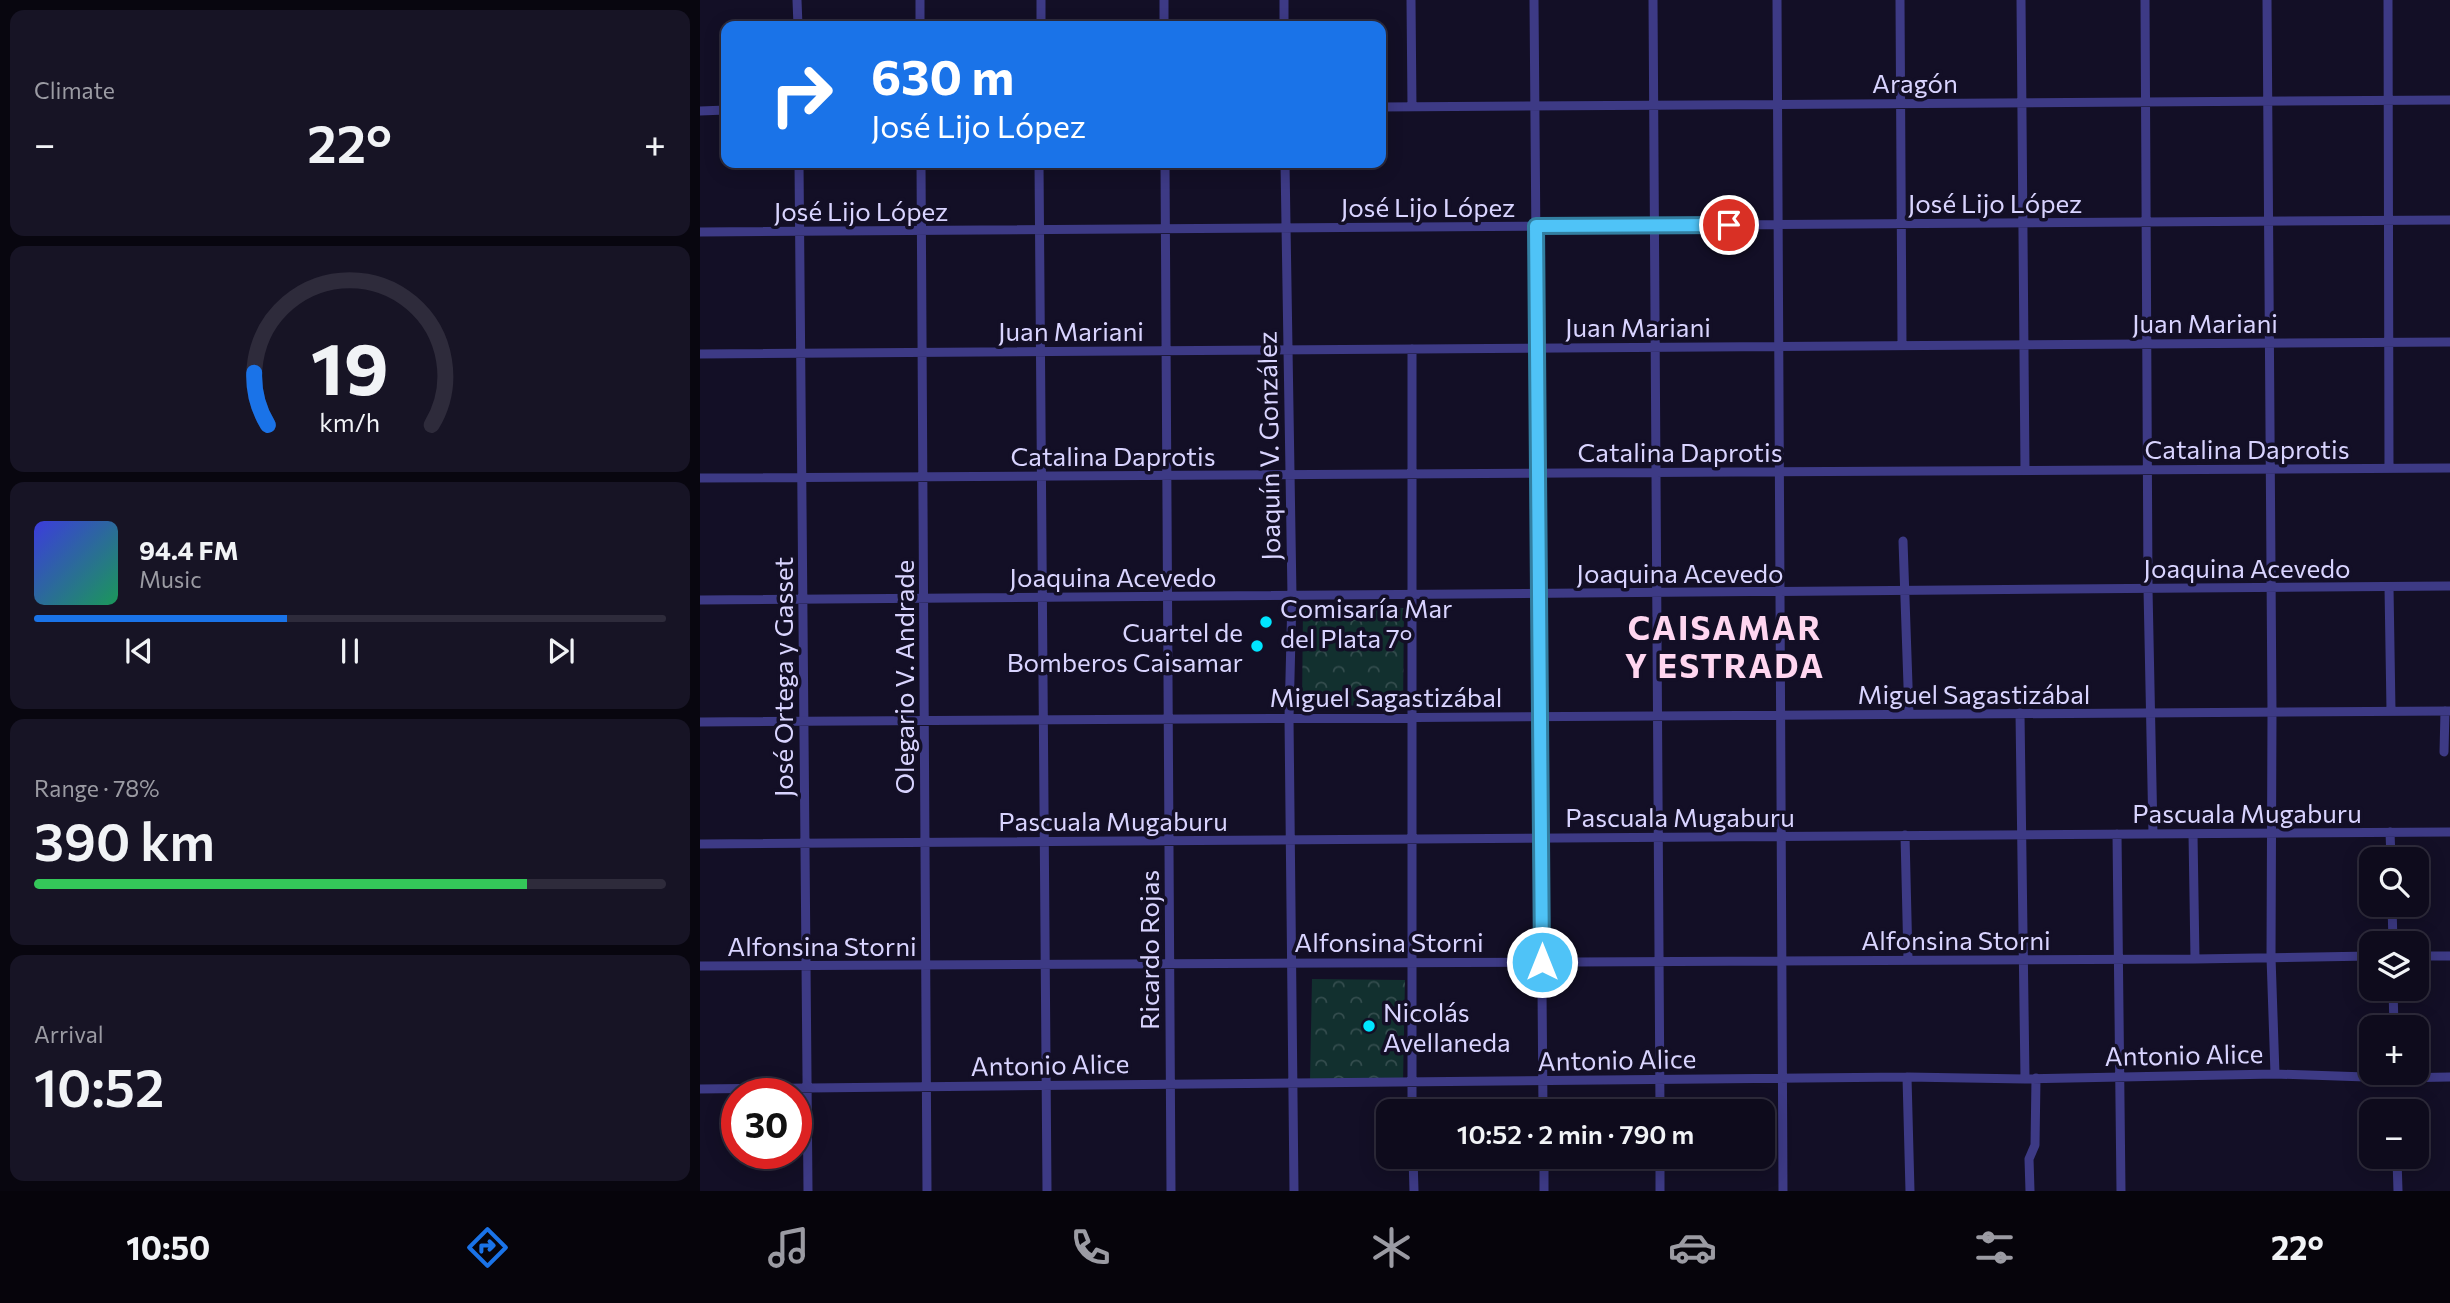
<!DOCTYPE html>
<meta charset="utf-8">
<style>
body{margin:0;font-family:Commissioner,sans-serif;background:#171425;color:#f1f3f6;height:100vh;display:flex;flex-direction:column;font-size:26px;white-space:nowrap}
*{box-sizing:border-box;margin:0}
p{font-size:23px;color:#9b9ba3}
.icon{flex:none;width:38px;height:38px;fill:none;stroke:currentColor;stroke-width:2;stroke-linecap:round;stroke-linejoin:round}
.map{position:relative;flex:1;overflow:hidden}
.sheet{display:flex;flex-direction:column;gap:10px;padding:10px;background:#08060f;width:700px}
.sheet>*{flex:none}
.guide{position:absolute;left:21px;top:21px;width:665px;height:147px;border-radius:14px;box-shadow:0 4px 18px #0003,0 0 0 2px #2e2b3b;background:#1a73e8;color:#fff;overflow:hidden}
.fabs{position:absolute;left:1659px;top:847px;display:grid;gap:14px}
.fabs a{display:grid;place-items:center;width:70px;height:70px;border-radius:14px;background:#0e0b1c;box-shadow:0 4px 18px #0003,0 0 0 2px #2e2b3b;font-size:35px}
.speed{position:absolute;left:21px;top:1078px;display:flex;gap:14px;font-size:35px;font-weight:700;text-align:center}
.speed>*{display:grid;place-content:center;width:91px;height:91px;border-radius:50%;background:#0e0b1c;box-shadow:0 4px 18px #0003,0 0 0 2px #2e2b3b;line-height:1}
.speed .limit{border:10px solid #d22;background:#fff;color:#111}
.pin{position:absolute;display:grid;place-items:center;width:60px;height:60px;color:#fff;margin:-30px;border:4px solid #fff;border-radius:50%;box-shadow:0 2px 7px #0007}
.me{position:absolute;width:77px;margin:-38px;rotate:0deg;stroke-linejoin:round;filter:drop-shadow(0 0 5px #0008)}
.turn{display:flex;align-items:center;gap:24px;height:147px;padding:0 35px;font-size:32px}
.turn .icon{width:91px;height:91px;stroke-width:2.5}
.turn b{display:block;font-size:49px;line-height:60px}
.big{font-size:52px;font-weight:600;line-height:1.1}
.sheet .tile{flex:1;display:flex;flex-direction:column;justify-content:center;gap:10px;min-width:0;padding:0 24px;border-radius:14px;background:#171425}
.sheet .dial{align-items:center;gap:0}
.dial svg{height:182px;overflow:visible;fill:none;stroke:#2e2b3b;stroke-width:7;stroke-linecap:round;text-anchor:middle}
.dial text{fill:#f1f3f6;stroke:none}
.song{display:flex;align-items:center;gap:21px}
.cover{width:84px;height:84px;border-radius:10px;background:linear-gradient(135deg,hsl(240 70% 55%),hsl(150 70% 35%))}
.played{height:7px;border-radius:4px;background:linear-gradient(90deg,#1a73e8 40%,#2e2b3b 40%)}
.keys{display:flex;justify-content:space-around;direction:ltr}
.heat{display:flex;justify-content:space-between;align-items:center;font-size:38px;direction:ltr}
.charge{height:10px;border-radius:5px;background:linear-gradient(90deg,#34c759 78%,#2e2b3b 0)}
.trip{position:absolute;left:676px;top:1099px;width:399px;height:70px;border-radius:14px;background:#0e0b1c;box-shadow:0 4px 18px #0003,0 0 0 2px #2e2b3b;font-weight:600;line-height:70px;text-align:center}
.dock{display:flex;height:112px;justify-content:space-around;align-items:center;background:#06040b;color:#9b9ba3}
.dock .icon{width:49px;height:49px}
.dock .on{color:#1a73e8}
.dock b{font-size:32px;color:#f1f3f6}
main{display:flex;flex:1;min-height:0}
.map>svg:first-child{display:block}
</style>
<main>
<section class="sheet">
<div class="tile"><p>Climate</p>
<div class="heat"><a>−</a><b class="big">22°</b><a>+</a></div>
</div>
<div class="tile dial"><svg viewBox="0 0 100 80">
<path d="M14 69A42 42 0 1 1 86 69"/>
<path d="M14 69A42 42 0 0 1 8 46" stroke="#1a73e8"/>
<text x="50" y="56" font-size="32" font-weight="700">19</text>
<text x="50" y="72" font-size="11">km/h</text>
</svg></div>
<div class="tile">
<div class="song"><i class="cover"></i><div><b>94.4 FM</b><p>Music</p></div></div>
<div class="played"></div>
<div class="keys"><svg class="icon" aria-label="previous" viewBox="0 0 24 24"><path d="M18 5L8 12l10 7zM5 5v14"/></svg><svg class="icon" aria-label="pause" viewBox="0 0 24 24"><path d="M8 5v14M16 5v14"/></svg><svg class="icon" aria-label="next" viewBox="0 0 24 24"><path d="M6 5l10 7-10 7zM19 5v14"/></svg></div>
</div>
<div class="tile"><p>Range · 78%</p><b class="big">390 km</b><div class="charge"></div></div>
<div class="tile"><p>Arrival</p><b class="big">10:52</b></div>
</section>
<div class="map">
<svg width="1750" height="1191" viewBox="0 0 1750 1191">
<defs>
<pattern id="park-crowns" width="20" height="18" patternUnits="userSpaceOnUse" patternTransform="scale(1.75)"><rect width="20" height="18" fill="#12302f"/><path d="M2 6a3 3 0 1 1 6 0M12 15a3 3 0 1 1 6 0" fill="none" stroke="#344d4e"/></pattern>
</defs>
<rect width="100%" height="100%" fill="#130f26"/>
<path fill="url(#park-crowns)" d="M603 607 704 608 703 706 602 705Z
M612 979 705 980 703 1082 610 1081Z"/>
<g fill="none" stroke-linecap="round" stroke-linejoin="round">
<path stroke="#3d3a85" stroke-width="9" d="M97 0 98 26
M220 0V26
M464 0V26
M584 0V26
M711 0 712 107
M834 0 843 1111
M953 0 960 1111
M1077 0 1083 1191
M1200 0 1202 345
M1321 0 1325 470
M1445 0 1448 589 1453 834
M1567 0 1572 712 1571 957 1575 1074
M1688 0 1689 468
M341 26V0
M681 107 1750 100
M0 111 26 110
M99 163 108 1191
M221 163 227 1191
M339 163 347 1191
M465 163 471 1191
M585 163 592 596 589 718 594 1191
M0 232 1750 220
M0 354 1750 342
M0 478 1750 468
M1203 541 1209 714
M1689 587 1691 711
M0 600 1750 586
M1320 713 1325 1079
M0 722 1750 711
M1744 752 1745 711
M1690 832 1691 859
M1417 834 1421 1191
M1493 834 1495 959
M1205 835 1208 960
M0 844 1750 832
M1692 905 1693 943
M1717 956H1750
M0 966 1495 959 1671 956
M1693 989 1694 1027
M1207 1077 1210 1191
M0 1089 1207 1077 1325 1079 1575 1074 1695 1078 1750 1077
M712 1111V349
M713 1157 714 1191
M844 1157V1191
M960 1157V1191
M1697 1159 1698 1191
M1330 1191 1329 1159 1335 1145 1336 1078"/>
</g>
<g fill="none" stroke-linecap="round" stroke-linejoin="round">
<g stroke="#337fa1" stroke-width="18">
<path id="route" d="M842 962 836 226 1029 225"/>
</g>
<use href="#route" stroke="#4fc3f7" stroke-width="12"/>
</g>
<g fill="#00e5ff" stroke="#130f26" stroke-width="2.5">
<circle cx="566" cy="622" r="7"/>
<circle cx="557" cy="646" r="7"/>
<circle cx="669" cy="1026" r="7"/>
</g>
<g text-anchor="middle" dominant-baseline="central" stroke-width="7" stroke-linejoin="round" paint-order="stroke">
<g font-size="26" fill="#d9d4ff" stroke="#130f26">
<text x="1215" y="82">Aragón</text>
<text x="1295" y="202">José Lijo López</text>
<text x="728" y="206">José Lijo López</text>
<text x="161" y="210">José Lijo López</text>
<text x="1505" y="322">Juan Mariani</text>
<text x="938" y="326">Juan Mariani</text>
<text x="371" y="330">Juan Mariani</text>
<text transform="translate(568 446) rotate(-91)">Joaquín V. González</text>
<text x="1547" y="448">Catalina Daprotis</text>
<text x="980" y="451">Catalina Daprotis</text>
<text x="413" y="455">Catalina Daprotis</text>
<text x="1547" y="567">Joaquina Acevedo</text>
<text x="980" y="572">Joaquina Acevedo</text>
<text x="413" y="576">Joaquina Acevedo</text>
<text transform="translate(82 677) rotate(-90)">José Ortega y Gasset</text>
<text transform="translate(203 677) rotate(-90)">Olegario V. Andrade</text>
<text x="1274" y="693">Miguel Sagastizábal</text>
<text x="686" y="696">Miguel Sagastizábal</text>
<text x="1547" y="812">Pascuala Mugaburu</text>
<text x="980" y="816">Pascuala Mugaburu</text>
<text x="413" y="820">Pascuala Mugaburu</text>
<text x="1256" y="939">Alfonsina Storni</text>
<text x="689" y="941">Alfonsina Storni</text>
<text x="122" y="945">Alfonsina Storni</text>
<text transform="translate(448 950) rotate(-90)">Ricardo Rojas</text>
<text transform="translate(1484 1054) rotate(-1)">Antonio Alice</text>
<text transform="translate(917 1059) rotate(-1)">Antonio Alice</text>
<text transform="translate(350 1064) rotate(-1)">Antonio Alice</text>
</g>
<g font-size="26" fill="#d9d4ff" stroke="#130f26" text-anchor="start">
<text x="580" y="607">Comisaría Mar<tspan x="580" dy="30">del Plata 7°</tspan></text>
<text x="543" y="631" text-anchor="end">Cuartel de<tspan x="543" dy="30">Bomberos Caisamar</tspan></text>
<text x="683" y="1011">Nicolás<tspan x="683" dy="30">Avellaneda</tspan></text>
</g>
<g font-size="33" font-weight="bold" letter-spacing="2" fill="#ffd6f0" stroke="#130f26">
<text x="1025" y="626">CAISAMAR<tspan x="1025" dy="38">Y ESTRADA</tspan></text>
</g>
</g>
</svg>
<div class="fabs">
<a><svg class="icon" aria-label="search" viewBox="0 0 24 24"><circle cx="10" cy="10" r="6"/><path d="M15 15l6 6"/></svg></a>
<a><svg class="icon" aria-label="layers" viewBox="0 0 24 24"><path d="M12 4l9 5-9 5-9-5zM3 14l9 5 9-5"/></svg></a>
<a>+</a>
<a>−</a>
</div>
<div class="speed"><div class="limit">30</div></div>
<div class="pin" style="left:1029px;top:225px;background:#d93025"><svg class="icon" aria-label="arrive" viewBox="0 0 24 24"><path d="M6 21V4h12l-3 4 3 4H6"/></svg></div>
<svg class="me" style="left:842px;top:962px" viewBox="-20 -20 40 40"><circle r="17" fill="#4fc3f7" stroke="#fff" stroke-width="3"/><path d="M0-11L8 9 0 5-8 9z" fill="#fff"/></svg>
<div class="trip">10:52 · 2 min · 790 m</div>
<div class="guide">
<div class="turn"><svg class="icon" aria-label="right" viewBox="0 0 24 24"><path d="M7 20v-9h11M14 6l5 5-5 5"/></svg><div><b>630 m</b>José Lijo López</div></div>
</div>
</div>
</main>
<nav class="dock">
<b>10:50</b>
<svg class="icon on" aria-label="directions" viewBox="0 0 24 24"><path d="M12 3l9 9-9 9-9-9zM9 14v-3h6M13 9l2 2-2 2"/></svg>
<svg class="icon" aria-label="music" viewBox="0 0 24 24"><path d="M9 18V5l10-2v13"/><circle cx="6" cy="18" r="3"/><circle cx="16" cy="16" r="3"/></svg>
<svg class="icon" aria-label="phone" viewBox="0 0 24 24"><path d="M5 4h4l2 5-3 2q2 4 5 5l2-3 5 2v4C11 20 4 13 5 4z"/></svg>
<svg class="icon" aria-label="climate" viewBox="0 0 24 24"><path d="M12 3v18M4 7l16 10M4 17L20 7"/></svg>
<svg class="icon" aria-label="car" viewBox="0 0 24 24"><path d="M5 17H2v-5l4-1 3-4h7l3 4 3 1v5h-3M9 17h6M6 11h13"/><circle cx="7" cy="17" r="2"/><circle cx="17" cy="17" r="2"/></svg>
<svg class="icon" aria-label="filters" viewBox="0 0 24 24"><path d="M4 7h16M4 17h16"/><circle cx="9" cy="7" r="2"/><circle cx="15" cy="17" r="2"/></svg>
<b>22°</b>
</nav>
